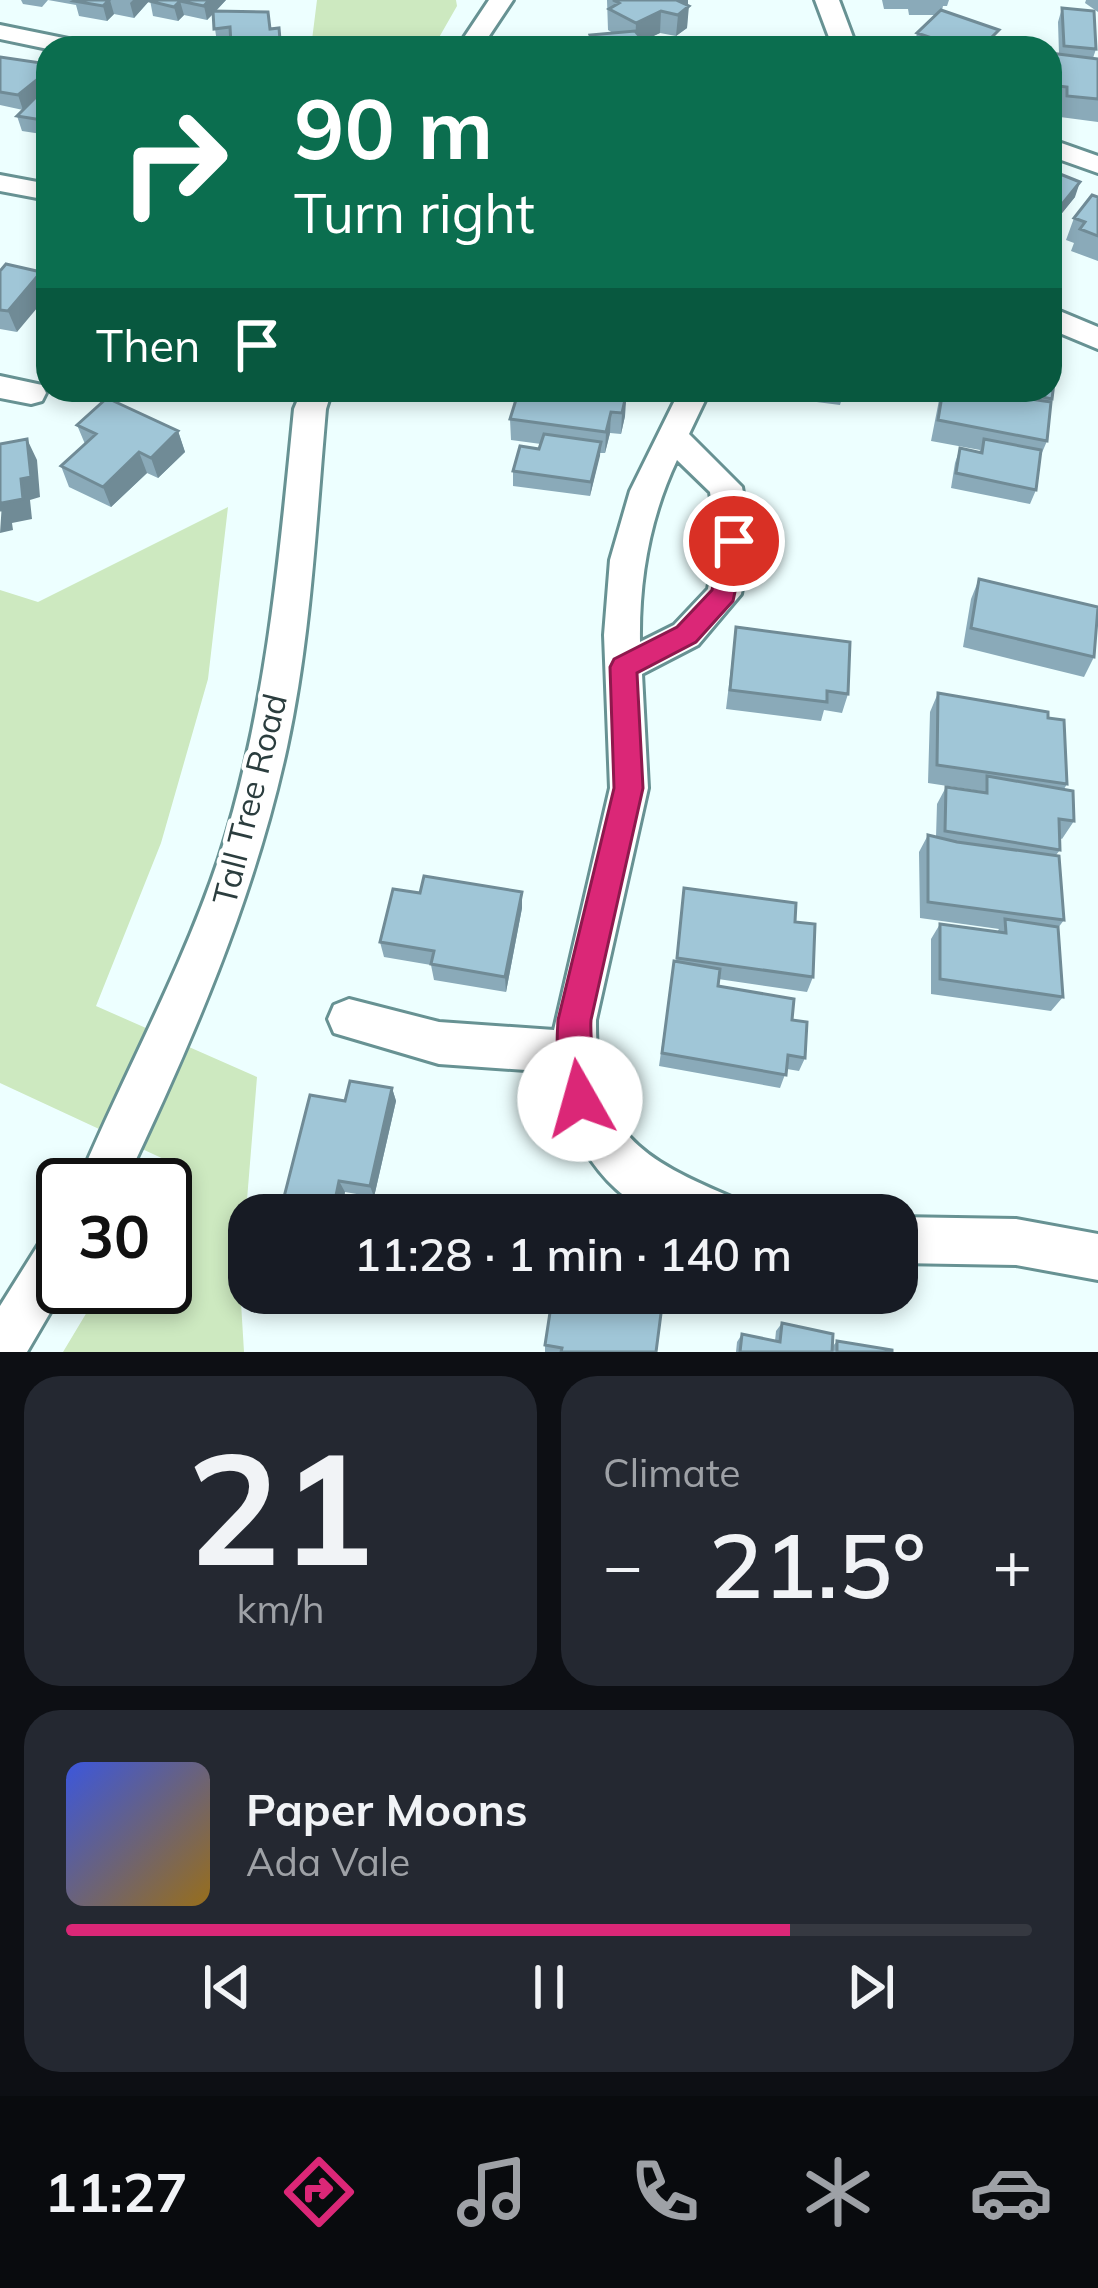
<!DOCTYPE html>
<meta charset="utf-8">
<style>
body{margin:0;font-family:Mulish,sans-serif;background:#242831;color:#f1f3f6;height:100vh;display:flex;flex-direction:column;font-size:45px;white-space:nowrap}
*{box-sizing:border-box;margin:0}
p{font-size:39px;color:#9ea1a6}
.icon{flex:none;width:66px;height:66px;fill:none;stroke:currentColor;stroke-width:2;stroke-linecap:round;stroke-linejoin:round}
.map{position:relative;height:1352px;overflow:hidden}
.panel{display:flex;flex-direction:column;gap:24px;padding:24px;background:#0d0f14;flex:1}
.panel>*{flex:none}
.guide{position:absolute;left:36px;top:36px;width:1026px;height:366px;border-radius:36px;box-shadow:0 6px 18px #0003;background:#0b6e4f;color:#fff;overflow:hidden}
.speed{position:absolute;left:36px;top:1158px;display:flex;gap:24px;font-size:60px;font-weight:700;text-align:center}
.speed>*{display:grid;place-content:center;width:156px;height:156px;border-radius:50%;background:#171b24;box-shadow:0 6px 18px #0003;line-height:1}
.speed .limit{border:6px solid #111;border-radius:18px;background:#fff;color:#111}
.pin{position:absolute;display:grid;place-items:center;width:102px;height:102px;color:#fff;margin:-51px;border:6px solid #fff;border-radius:50%;box-shadow:0 3px 12px #0007}
.me{position:absolute;width:132px;margin:-66px;rotate:353deg;stroke-linejoin:round;filter:drop-shadow(0 0 9px #0008)}
.turn{display:flex;align-items:center;gap:42px;height:252px;padding:0 60px;font-size:54px}
.turn .icon{width:156px;height:156px;stroke-width:2.5}
.turn b{display:block;font-size:84px;line-height:102px}
.then{display:flex;align-items:center;height:114px;padding:0 60px;background:#0003;gap:24px;font-size:45px}
.big{font-size:90px;font-weight:600;line-height:1.1}
.panel .widget{flex:1;display:flex;flex-direction:column;justify-content:center;gap:18px;min-width:0;padding:0 42px;border-radius:36px;background:#242831}
.panel .dial{align-items:center;gap:0}
.dial b{font-size:156px;line-height:1}
.song{display:flex;align-items:center;gap:36px}
.cover{width:144px;height:144px;border-radius:18px;background:linear-gradient(135deg,hsl(230 70% 55%),hsl(40 70% 35%))}
.played{height:12px;border-radius:6px;background:linear-gradient(90deg,#db2777 75%,#363941 75%)}
.keys{display:flex;justify-content:space-around;direction:ltr}
.heat{display:flex;justify-content:space-between;align-items:center;font-size:66px;direction:ltr}
.panel .tiles{flex:1;display:grid;gap:24px;grid-template-columns:1fr 1fr}
.widget:last-child{grid-column:span 2}
.trip{position:absolute;left:228px;top:1194px;width:690px;height:120px;border-radius:36px;background:#171b24;box-shadow:0 6px 18px #0003;font-weight:600;line-height:120px;text-align:center}
.tab-bar{display:flex;height:192px;justify-content:space-around;align-items:center;background:#090b0e;color:#9ea1a6}
.tab-bar .icon{width:84px;height:84px}
.tab-bar .selected{color:#db2777}
.tab-bar b{font-size:54px;color:#f1f3f6}
.map>svg:first-child{display:block}
</style>
<div class="map">
<svg width="1098" height="1352" viewBox="0 0 1098 1352">
<rect width="100%" height="100%" fill="#edffff"/>
<path fill="#cde9c0" d="M317 0H456L457 6 433 48H311Z
M228 507 208 679 161 843 96 1006 257 1077 240 1286 244 1352H63L102 1287H165V1185H155L168 1161 0 1083V590L38 602Z"/>
<g fill="none" stroke-linecap="round" stroke-linejoin="round">
<g stroke="#679293" stroke-width="6">
<path id="minor" d="M489 0H513L481 48H457Z
M815 0H839L857 48H833Z
M0 25 88 43 91 48 48 49 0 39Z
M1050 139 1098 156V173L1050 156Z
M0 175 48 184V200L0 191Z
M1050 307 1098 327V349L1050 329Z
M0 376 42 385 46 393 42 401 31 404 0 398Z
M302 390H332L326 409C316 521 311 636 287 747 254 900 191 1044 124 1185H77C123 1075 181 972 219 858 266 713 279 561 294 409Z
M680 390H710L689 434 742 487 751 541 741 594 698 645 642 674 648 788 596 1020C595 1133 639 1158 736 1199L743 1215C719 1215 690 1219 666 1215 606 1204 563 1127 555 1072L439 1064 334 1033 328 1019 334 1005 349 999 439 1022 554 1030 610 788 604 635 610 560 630 491ZM677 460 710 492 717 541 708 589 674 625 640 642C639 578 650 517 677 460Z
M897 1217 1016 1219 1098 1234V1280L1016 1265 897 1263Z
M63 1224 65 1287 27 1352H0V1306L47 1231Z"/>
</g>
<use href="#minor" fill="#fff" fill-rule="evenodd"/>
</g>
<path fill="#8aaab9" d="M21 0H150L134 18 114 14 107 21 79 16 76 5 48 0 42 7 23 4Z
M150 0H226L216 11 271 29 279 28 282 48H232L231 42 217 43 213 14 207 20 184 15 178 21 153 16Z
M607 0H688L687 28 676 36 660 33 643 40 647 45V48H590V35L613 33 608 30Z
M882 0H949L947 6H943L942 10 997 40 1003 48H914L917 33 935 15H909L908 9H884Z
M1086 0H1098V12L1085 3Z
M1062 8 1096 49 1093 58 1098 59V122L1060 117V108L1050 107V53L1059 54 1058 22Z
M0 57 48 64V135L22 131 17 116 23 110 0 105Z
M1050 170 1075 197 1054 223 1050 222Z
M1098 197V261L1071 251 1074 243 1066 240 1074 218Z
M0 271 17 332 0 329Z
M124 390H198L197 396 128 401Z
M755 390H844L840 405 754 394Z
M941 390H1050L1052 399 1047 441 1041 455 1036 490 1030 504 951 488 955 463 960 448 979 452 980 450 931 441Z
M626 395 625 416 621 434 610 433 605 453H600L590 496 513 486V471L539 449 541 444 511 440 510 419Z
M77 425 178 431 185 452 158 478 147 473 111 507 69 487 61 466 85 444Z
M979 579 1094 657 1084 677 963 647 971 599Z
M736 627 848 694 842 713 824 710 821 721 726 709Z
M938 693 1048 718 1067 784 1064 789 1074 821 1062 839 1060 838V850L1056 855 1064 920 1058 928 1063 997 1051 1011 931 994V939L940 924 997 932 999 929 920 918 919 852 928 835 936 837 937 804 946 787 980 791 928 783 930 712Z
M684 888 795 922 813 977 807 992 718 979V986L792 1020 805 1058 799 1071 787 1069 780 1088 659 1066 672 976 676 961Z
M522 908 506 992 434 980 431 965 384 957 380 942Z
M392 1088 396 1101 374 1197 345 1192 340 1215H308L289 1212 283 1201 345 1101Z
M782 1323 833 1346 837 1341 892 1352H736L737 1342 742 1334 775 1341 776 1331Z
M545 1345 656 1352H545Z"/>
<path fill="#708b96" d="M110 0 114 14 107 21 103 6Z
M133 0H150L134 18 130 3Z
M209 0H226L207 20 204 6Z
M675 0H688V7L689 6 687 28 676 36 678 15Z
M180 1 184 15 178 21 174 7Z
M661 11 660 33 635 45 636 23Z
M48 71V89L23 110 18 95Z
M1080 182 1075 197 1054 223 1059 208Z
M41 272 48 289V295L17 332 8 311Z
M626 395 625 416 621 434 622 413Z
M611 412 610 433 605 453 606 432Z
M178 431 185 452 158 478 151 458Z
M27 439 37 460 40 497 30 500 32 519 12 523 13 530 0 533 2 503 21 479Z
M601 442 600 456 590 496 591 482Z
M139 452 147 473 111 507 103 487Z
M522 892V908L506 992 505 977Z
M392 1088 396 1101 374 1197 370 1186Z
M339 1181 345 1192 340 1215H336L333 1210Z"/>
<path fill="#a0c6d7" stroke="#708b96" stroke-width="3" d="M76 0H109L103 6 74 1Z
M150 0H209L204 6 180 1 174 7 149 1Z
M613 0H676L689 6 678 15 661 11 636 23 609 9 619 3Z
M1062 8 1094 11 1096 49 1064 46Z
M941 10 999 30 991 38 1004 43 999 48H949L952 45 917 33Z
M213 11 268 12 270 29 279 28 280 40 231 44 230 27 214 29Z
M635 31 647 45H639L642 48H595L590 35Z
M1050 53 1098 59V99L1067 96V87L1050 85Z
M0 57 48 64V71L18 95 0 92Z
M48 85V121L17 116Z
M1050 170 1080 182 1059 208 1050 205Z
M1092 195 1098 197V236L1080 229 1085 222 1074 218Z
M6 264 41 272 8 311 0 310V271Z
M1050 348 1058 350 1052 399 1008 390H1050Z
M519 390H588L626 395 622 413 611 412 606 432 510 419Z
M943 390H967L1051 402 1047 441 938 420Z
M107 398 178 431 151 458 139 452 103 487 61 466 96 434 77 425Z
M544 434 601 442 591 482 513 471 520 446 539 449Z
M27 439 31 477 21 479 23 499 2 503 3 510H0V444Z
M984 439 1041 450 1036 490 956 473 960 448 982 453Z
M979 579 1098 607 1094 657 971 628Z
M736 627 850 642 848 694 827 691V702L730 690Z
M938 693 1048 712V718L1064 720 1067 784 937 765Z
M987 776 1073 791 1074 821 1059 819 1060 850 945 831 946 787 987 793Z
M928 835 957 842 1059 856 1064 920 928 902Z
M424 876 522 892 505 977 431 964 434 951 380 942 393 889 420 893Z
M684 888 796 903 795 922 815 924 813 977 677 958Z
M1005 919 1058 927 1063 997 940 979V924L1006 933Z
M674 961 720 969 718 986 794 999 792 1020 807 1022 805 1058 788 1055 786 1075 662 1053Z
M350 1081 392 1088 370 1186 339 1181 333 1210 283 1201 310 1095 345 1101Z
M553 1293H638L663 1298 656 1352H561L562 1348 545 1345Z
M782 1323 833 1334 832 1352H740L742 1334 780 1342Z
M837 1341 892 1350V1352H837Z"/>
<path fill="#db2777" stroke="#8e194d" stroke-width="3" d="M734 531 746 541 733 601 696 642 637 673 643 788 591 1020C589 1046 600 1092 592 1111L580 1116 568 1111C556 1082 556 1051 558 1020L614 788 610 667 614 659 677 627 712 590 721 541Z"/>
<g text-anchor="middle" dominant-baseline="central" stroke-width="9" stroke-linejoin="round" paint-order="stroke">
<g font-size="33" fill="#2b3d3e" stroke="#fff">
<text transform="translate(249 799) rotate(-76)">Tall Tree Road</text>
</g>
</g>
</svg>
<div class="speed"><div class="limit">30</div></div>
<div class="pin" style="left:734px;top:541px;background:#d93025"><svg class="icon" aria-label="arrive" viewBox="0 0 24 24"><path d="M6 21V4h12l-3 4 3 4H6"/></svg></div>
<svg class="me" style="left:580px;top:1099px" viewBox="-20 -20 40 40"><circle r="19" fill="#fff"/><path d="M0-13L10 11 0 6-10 11z" fill="#db2777"/></svg>
<div class="trip">11:28 · 1 min · 140 m</div>
<div class="guide">
<div class="turn"><svg class="icon" aria-label="right" viewBox="0 0 24 24"><path d="M7 20v-9h11M14 6l5 5-5 5"/></svg><div><b>90 m</b>Turn right</div></div>
<div class="then">Then<svg class="icon" aria-label="arrive" viewBox="0 0 24 24"><path d="M6 21V4h12l-3 4 3 4H6"/></svg></div>
</div>
</div>
<section class="panel">
<div class="tiles">
<div class="widget dial"><b>21</b><p>km/h</p></div>
<div class="widget"><p>Climate</p>
<div class="heat"><a>−</a><b class="big">21.5°</b><a>+</a></div>
</div>
<div class="widget">
<div class="song"><i class="cover"></i><div><b>Paper Moons</b><p>Ada Vale</p></div></div>
<div class="played"></div>
<div class="keys"><svg class="icon" aria-label="previous" viewBox="0 0 24 24"><path d="M18 5L8 12l10 7zM5 5v14"/></svg><svg class="icon" aria-label="pause" viewBox="0 0 24 24"><path d="M8 5v14M16 5v14"/></svg><svg class="icon" aria-label="next" viewBox="0 0 24 24"><path d="M6 5l10 7-10 7zM19 5v14"/></svg></div>
</div>
</div>
</section>
<nav class="tab-bar">
<b>11:27</b>
<svg class="icon selected" aria-label="directions" viewBox="0 0 24 24"><path d="M12 3l9 9-9 9-9-9zM9 14v-3h6M13 9l2 2-2 2"/></svg>
<svg class="icon" aria-label="music" viewBox="0 0 24 24"><path d="M9 18V5l10-2v13"/><circle cx="6" cy="18" r="3"/><circle cx="16" cy="16" r="3"/></svg>
<svg class="icon" aria-label="phone" viewBox="0 0 24 24"><path d="M5 4h4l2 5-3 2q2 4 5 5l2-3 5 2v4C11 20 4 13 5 4z"/></svg>
<svg class="icon" aria-label="climate" viewBox="0 0 24 24"><path d="M12 3v18M4 7l16 10M4 17L20 7"/></svg>
<svg class="icon" aria-label="car" viewBox="0 0 24 24"><path d="M5 17H2v-5l4-1 3-4h7l3 4 3 1v5h-3M9 17h6M6 11h13"/><circle cx="7" cy="17" r="2"/><circle cx="17" cy="17" r="2"/></svg>
</nav>
